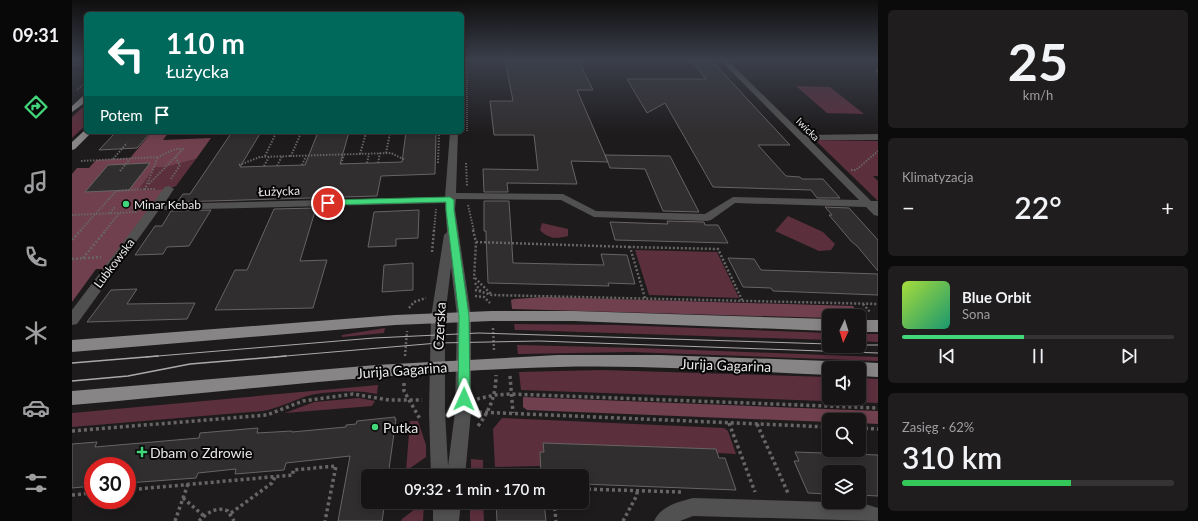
<!DOCTYPE html>
<html lang="pl">
<meta charset="utf-8">
<style>
body{margin:0;font-family:Lato,sans-serif;background:#1f1d1e;color:#f1f3f6;height:100vh;display:flex;flex-direction:column;font-size:15px;white-space:nowrap}
*{box-sizing:border-box;margin:0}
p{font-size:13px;color:#9e9ea0}
.icon{flex:none;width:22px;height:22px;fill:none;stroke:currentColor;stroke-width:2;stroke-linecap:round;stroke-linejoin:round}
.map{position:relative;flex:1;overflow:hidden}
.sheet{display:flex;flex-direction:column;gap:10px;padding:10px;background:#0c0b0c;width:320px}
.sheet>*{flex:none}
.banner{position:absolute;left:12px;top:12px;width:380px;height:122px;border-radius:6px;box-shadow:0 2px 10px #0003,0 0 0 1px #353334;background:#00695c;color:#fff;overflow:hidden}
.needle{width:26px;rotate:184deg}
.buttons{position:absolute;left:750px;top:309px;display:grid;gap:8px}
.buttons a{display:grid;place-items:center;width:44px;height:44px;border-radius:6px;background:#161415;box-shadow:0 2px 10px #0003,0 0 0 1px #353334;font-size:20px}
.speed{position:absolute;left:12px;top:457px;display:flex;gap:8px;font-size:20px;font-weight:700;text-align:center}
.speed>*{display:grid;place-content:center;width:52px;height:52px;border-radius:50%;background:#161415;box-shadow:0 2px 10px #0003,0 0 0 1px #353334;line-height:1}
.speed .limit{border:6px solid #d22;background:#fff;color:#111}
.pin{position:absolute;display:grid;place-items:center;width:34px;height:34px;color:#fff;margin:-17px;border:2px solid #fff;border-radius:50%;box-shadow:0 1px 4px #0007}
.me{position:absolute;width:44px;margin:-22px;rotate:1deg;stroke-linejoin:round;filter:drop-shadow(0 0 3px #0008)}
.turn{display:flex;align-items:center;gap:14px;height:84px;padding:0 16px;font-size:18px}
.turn .icon{width:52px;height:52px;stroke-width:2.5}
.turn b{display:block;font-size:28px;line-height:34px}
.then{display:flex;align-items:center;height:38px;padding:0 16px;background:#0003;gap:8px;font-size:15px}
.big{font-size:30px;font-weight:600;line-height:1.1}
.sheet .widget{flex:1;display:flex;flex-direction:column;justify-content:center;gap:6px;min-width:0;padding:0 14px;border-radius:6px;background:#1f1d1e}
.sheet .dial{align-items:center;gap:0}
.dial b{font-size:52px;line-height:1}
.song{display:flex;align-items:center;gap:12px}
.cover{width:48px;height:48px;border-radius:6px;background:linear-gradient(135deg,hsl(80 70% 55%),hsl(160 70% 35%))}
.played{height:4px;border-radius:2px;background:linear-gradient(90deg,#42d77b 45%,#353334 45%)}
.keys{display:flex;justify-content:space-around;direction:ltr}
.heat{display:flex;justify-content:space-between;align-items:center;font-size:22px;direction:ltr}
.charge{height:6px;border-radius:3px;background:linear-gradient(90deg,#34c759 62%,#353334 0)}
.trip{position:absolute;left:289px;top:469px;width:228px;height:40px;border-radius:6px;background:#161415;box-shadow:0 2px 10px #0003,0 0 0 1px #353334;font-weight:600;line-height:40px;text-align:center}
main{display:flex;flex:1;min-height:0}
.tabs{display:flex;flex-direction:column;width:72px;justify-content:space-around;align-items:center;background:#090808;color:#9e9ea0}
.tabs .icon{width:28px;height:28px}
.tabs .current{color:#42d77b}
.tabs b{font-size:18px;color:#f1f3f6}
.map>svg:first-child{display:block}
</style>
<main>
<nav class="tabs">
<b>09:31</b>
<svg class="icon current" aria-label="directions" viewBox="0 0 24 24"><path d="M12 3l9 9-9 9-9-9zM9 14v-3h6M13 9l2 2-2 2"/></svg>
<svg class="icon" aria-label="music" viewBox="0 0 24 24"><path d="M9 18V5l10-2v13"/><circle cx="6" cy="18" r="3"/><circle cx="16" cy="16" r="3"/></svg>
<svg class="icon" aria-label="phone" viewBox="0 0 24 24"><path d="M5 4h4l2 5-3 2q2 4 5 5l2-3 5 2v4C11 20 4 13 5 4z"/></svg>
<svg class="icon" aria-label="climate" viewBox="0 0 24 24"><path d="M12 3v18M4 7l16 10M4 17L20 7"/></svg>
<svg class="icon" aria-label="car" viewBox="0 0 24 24"><path d="M5 17H2v-5l4-1 3-4h7l3 4 3 1v5h-3M9 17h6M6 11h13"/><circle cx="7" cy="17" r="2"/><circle cx="17" cy="17" r="2"/></svg>
<svg class="icon" aria-label="filters" viewBox="0 0 24 24"><path d="M4 7h16M4 17h16"/><circle cx="9" cy="7" r="2"/><circle cx="15" cy="17" r="2"/></svg>
</nav>
<div class="map">
<svg width="806" height="521" viewBox="0 0 806 521">
<rect width="100%" height="100%" fill="#1e1b1c"/>
<path fill="#5c2f3d" d="M724 86 758 87 792 114 755 113Z
M14 104V125L0 138V117Z
M743 140 806 141V176H801L806 181V201Z
M124 159 104 186 97 189 65 190 83 167H94Z
M716 216 751 232 763 244 759 250 747 251 703 231Z
M470 223 496 229V236C485 239 476 239 468 230Z
M563 250 645 252 667 298 577 295Z
M442 324 545 325 757 333V340L447 330H443Z
M313 328 312 333 270 337V335Z
M787 334H806V342L787 341Z
M445 345 570 348 806 357V361L559 352 446 354Z
M530 370 757 377V398H787V378L806 379V403L449 390 447 372Z
M306 385 305 394C288 390 252 391 235 396 220 401 207 408 191 411L0 427V413Z
M287 398 303 401 300 406 213 413 242 402Z
M430 418 652 428 656 431 664 454 645 453 644 449 468 452 469 466 423 467 421 429Z
M338 421H346L354 445V457L334 471Z
M399 459 411 460V476H399Z
M352 502 351 521H329L330 519Z
M398 502H411L412 521H398Z"/>
<path fill="#71404e" d="M80 132H97L91 140 139 138 124 159 94 167H83L66 190 97 189 37 269H24L0 302V174L5 168H17L24 160 58 158Z
M473 297 781 306 791 319 787 318V316H757V318L440 309 439 300 442 299Z
M451 397 806 411V424L787 423V420H757V422L455 410 451 407Z"/>
<path fill="#312e2f" stroke="#686465" d="M433 60H506L521 90H505L536 162 499 161 505 184 435 183 436 192H412L411 169 466 170 462 135H422L418 101H441Z
M619 60H639L718 145H686L714 176 728 177 730 179H751L768 198H745L739 190 641 187 593 103 575 113 555 79H634Z
M79 132 65 148 27 150 43 133Z
M160 132H189L168 167 233 165 246 132H277L268 164 330 162 334 132H364L363 174 309 176 305 196 105 202 111 194H118Z
M533 155 598 156 627 212 591 211 573 169 538 168Z
M78 163 57 190 13 192 36 165Z
M412 201H437L441 263 532 265 529 254 555 255 563 284 536 283 537 286 416 283 414 235V231H412Z
M753 207 777 208 806 240V271L785 246 779 241 757 215H760Z
M244 208 228 261 255 260 241 308 143 310 163 270H175L202 209Z
M139 210 117 246 95 247 91 254 63 255 83 226H90L99 211Z
M347 210 346 238 324 239V246L296 247 302 212Z
M595 221 632 222 633 225H646L656 243 543 240 538 222 596 224Z
M656 258 682 259 689 270 806 274V295L701 291 699 288 671 287Z
M341 263V290L310 292 312 265Z
M65 289 55 304 123 303 115 319 15 322 39 290Z
M323 417V419H324L316 476H296V502H313L310 521H266L278 456 214 463 212 470 163 474 164 469 126 473 124 478 55 483V466H21V486L0 488V444L25 442 23 447 127 438 128 433 186 428 185 433 220 431V432L274 427V425L284 424 285 421Z
M471 443 644 449 647 458H653L664 490 510 484V476H469L468 452H472Z
M723 452 806 455V496L787 495V472H757V494L736 493 722 461H727Z
M424 502H472L474 521H425Z"/>
<g fill="none" stroke-linecap="round" stroke-linejoin="round">
<path stroke="#686566" stroke-width="1.5" stroke-dasharray="1 1" stroke-linecap="butt" d="M395 60V132
M0 66 14 62
M5 90 14 82
M204 134 205 132
M229 134 230 132
M293 134 294 132
M318 134V132
M367 134V132"/>
<path stroke="#686566" stroke-width="2" stroke-dasharray="1.5 1.5" stroke-linecap="butt" d="M229 133 219 156 319 153 333 160
M314 153 318 133
M288 154 294 133
M193 156 204 133
M41 159 55 143
M9 161 86 157 73 189H83
M295 163 297 154
M306 163 308 153
M366 163 367 133
M394 163 395 186
M269 164 272 155
M167 165 188 157 219 156
M230 165 234 156
M192 166 197 157
M205 166 210 156
M779 170H784L806 151
M48 171 58 159
M99 179 108 165 103 157
M77 184 111 149H103L86 157
M396 205 402 231
M38 213 42 208H44
M0 215 65 212
M8 231 44 191 73 189
M33 231 48 212
M362 231 364 209"/>
<path stroke="#686566" stroke-width="2.5" stroke-dasharray="2 2" stroke-linecap="butt" d="M401 230 404 242 402 279
M0 240 9 230
M404 242 558 247
M360 252 362 230
M11 258 34 230
M0 259 29 257
M403 278 419 294
M403 283 409 292
M403 290 420 295 806 304
M403 296 412 297 418 303
M573 298 558 247 646 249 670 300
M791 304 798 312
M337 308 342 302 354 298
M421 328 422 351
M333 356 335 331"/>
<path stroke="#686566" stroke-width="3.5" stroke-dasharray="3 3" stroke-linecap="butt" d="M438 376 441 413
M332 383V391L348 419
M405 399 423 395 439 394 806 408
M407 412 757 427
M657 423 683 492
M685 424 716 493
M406 426C418 410 424 395 424 375
M787 428 806 429
M0 431 195 415 231 401 281 394 317 400H350
M510 489 609 492
M55 490 221 475V470L264 466 253 521
M0 495 21 493
M111 498 132 516
M482 502 484 521
M159 513 200 483 203 477
M103 521 116 484
M127 521C135 513 144 506 156 511L162 521
M551 521 565 495V491"/>
<path fill="#525151" fill-rule="evenodd" d="M648 60H655L732 135 806 134V140H738L799 201H806V216L802 215 794 207 663 203 639 220 635 221 522 217 489 200 384 199 383 209 399 316V412L393 476H359L357 412 359 317 372 235 375 232 373 203 87 210 5 324 0 325V310L93 187 97 186 102 189 92 204 373 197 378 132H386L384 193 491 194 524 211 633 214 661 197 787 200ZM379 267 385 316 383 412 376 466 373 412V317Z
M806 68V73L804 72 803 70Z
M621 498 790 503 806 508V521L621 516 608 521H582C589 506 606 502 621 498Z
M361 502H389L387 521H361Z"/>
<path fill="#888586" fill-rule="evenodd" d="M11 96H14V102L0 112V106Z
M13 130 14 132H20L3 149 0 150V142Z
M420 311H502L757 319V331L502 321H420L323 325 0 352V340L323 315Z
M787 320H806V332H787Z
M486 355H588L757 361 762 363 764 368H757V375C667 371 577 365 486 367 324 371 162 391 0 405V391L304 365Z
M787 362 806 363V377L787 376V368H780L782 364Z"/>
<path stroke="#aba9a9" stroke-width="1" d="M787 345H806
M74 357 302 338 407 333 757 344
M202 357 366 343 467 341 806 353"/>
<path stroke="#aba9a9" stroke-width="1.5" d="M0 363 86 356
M0 381 56 376 118 364 214 356"/>
</g>
<linearGradient id="sky" x2="0" y2="1"><stop stop-color="#100f0f"/><stop offset="0.45" stop-color="#3b3f4b"/><stop offset="1" stop-color="#3b3f4b" stop-opacity="0"/></linearGradient>
<rect width="806" height="133" fill="url(#sky)"/>
<path fill="#42d77b" stroke="#2b8c50" d="M378 197 382 200V210L397 316 398 399 396 403 392 405 387 403 386 399 387 316 374 210V202L256 205 252 203 256 200Z"/>
<g fill="#42d77b" stroke="#080707" stroke-width="1.5">
<circle cx="54" cy="204" r="4"/>
<circle cx="303" cy="427" r="4"/>
<path d="M68 446h4v4h4v4h-4v4h-4v-4h-4v-4h4z"/>
</g>
<g text-anchor="middle" dominant-baseline="central" stroke-width="4" stroke-linejoin="round" paint-order="stroke">
<g font-size="10" fill="#e9e7e7" stroke="#080707">
<text transform="translate(736 129) rotate(45)">Iwicka</text>
</g>
<g font-size="12" fill="#e9e7e7" stroke="#080707">
<text transform="translate(207 191) rotate(-2)">Łużycka</text>
<text transform="translate(42 263) rotate(-53)">Lubkowska</text>
</g>
<g font-size="12" fill="#e9e7e7" stroke="#080707" text-anchor="start">
<text x="62" y="204">Minar Kebab</text>
</g>
<g font-size="14" fill="#e9e7e7" stroke="#080707">
<text transform="translate(367 326) rotate(-87)">Czerska</text>
<text transform="translate(654 365) rotate(2)">Jurija Gagarina</text>
<text transform="translate(330 370) rotate(-4)">Jurija Gagarina</text>
</g>
<g font-size="14" fill="#e9e7e7" stroke="#080707" text-anchor="start">
<text x="311" y="427">Putka</text>
<text x="78" y="452">Dbam o Zdrowie</text>
</g>
</g>
</svg>
<div class="buttons">
<a><svg class="needle" viewBox="-14 -14 28 28"><path d="M0-13l5 13h-10z" fill="#e53935"/><path d="M0 13l5-13h-10z" fill="#9e9ea0"/></svg></a>
<a><svg class="icon" aria-label="sound" viewBox="0 0 24 24"><path d="M4 9h4l5-4v14l-5-4H4zM17 9q2 3 0 6"/></svg></a>
<a><svg class="icon" aria-label="search" viewBox="0 0 24 24"><circle cx="10" cy="10" r="6"/><path d="M15 15l6 6"/></svg></a>
<a><svg class="icon" aria-label="layers" viewBox="0 0 24 24"><path d="M12 4l9 5-9 5-9-5zM3 14l9 5 9-5"/></svg></a>
</div>
<div class="speed"><div class="limit">30</div></div>
<div class="pin" style="left:256px;top:203px;background:#d93025"><svg class="icon" aria-label="arrive" viewBox="0 0 24 24"><path d="M6 21V4h12l-3 4 3 4H6"/></svg></div>
<svg class="me" style="left:392px;top:399px" viewBox="-20 -20 40 40"><path d="M0-17L14 15 0 8-14 15z" fill="#42d77b" stroke="#fff" stroke-width="4"/></svg>
<div class="trip">09:32 · 1 min · 170 m</div>
<div class="banner">
<div class="turn"><svg class="icon" aria-label="left" viewBox="0 0 24 24"><path d="M17 20v-9H6M10 6l-5 5 5 5"/></svg><div><b>110 m</b>Łużycka</div></div>
<div class="then">Potem<svg class="icon" aria-label="arrive" viewBox="0 0 24 24"><path d="M6 21V4h12l-3 4 3 4H6"/></svg></div>
</div>
</div>
<section class="sheet">
<div class="widget dial"><b>25</b><p>km/h</p></div>
<div class="widget"><p>Klimatyzacja</p>
<div class="heat"><a>−</a><b class="big">22°</b><a>+</a></div>
</div>
<div class="widget">
<div class="song"><i class="cover"></i><div><b>Blue Orbit</b><p>Sona</p></div></div>
<div class="played"></div>
<div class="keys"><svg class="icon" aria-label="previous" viewBox="0 0 24 24"><path d="M18 5L8 12l10 7zM5 5v14"/></svg><svg class="icon" aria-label="pause" viewBox="0 0 24 24"><path d="M8 5v14M16 5v14"/></svg><svg class="icon" aria-label="next" viewBox="0 0 24 24"><path d="M6 5l10 7-10 7zM19 5v14"/></svg></div>
</div>
<div class="widget"><p>Zasięg · 62%</p><b class="big">310 km</b><div class="charge"></div></div>
</section>
</main>
